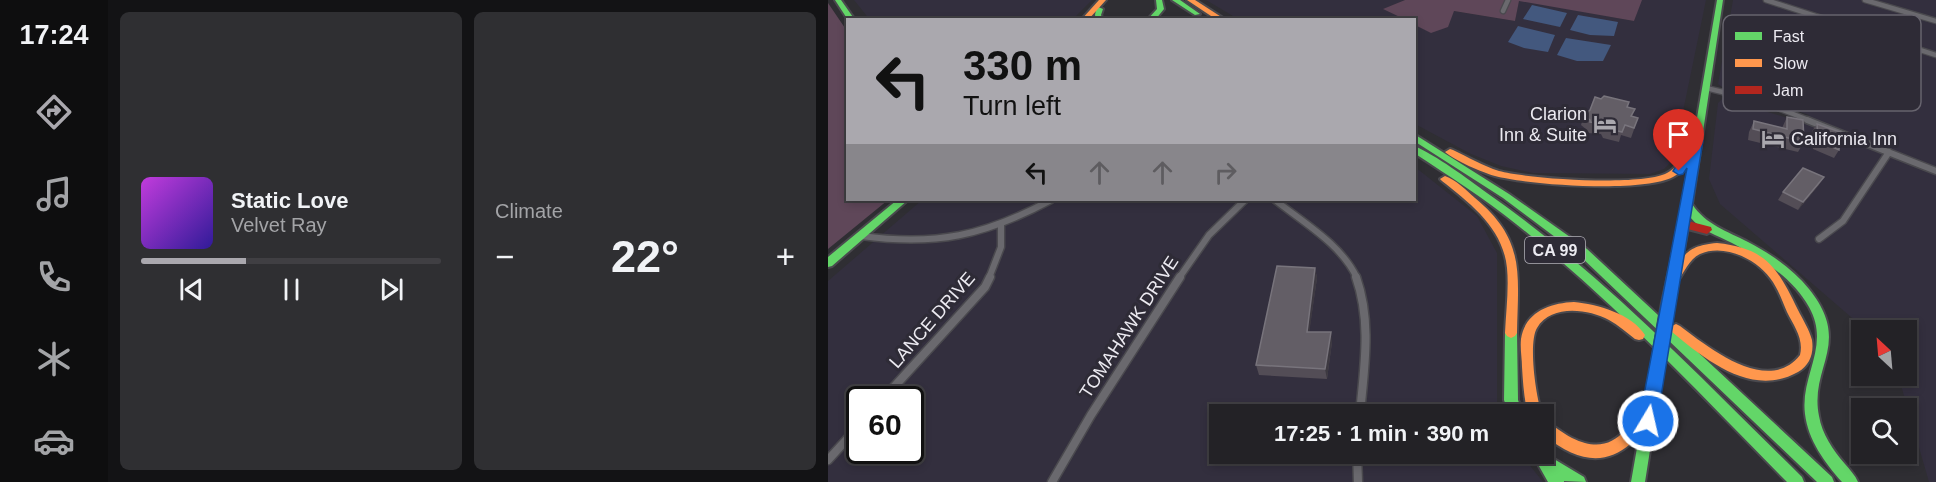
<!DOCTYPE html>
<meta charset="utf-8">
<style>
body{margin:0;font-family:Arial,sans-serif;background:#2f2f32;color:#f1f3f6;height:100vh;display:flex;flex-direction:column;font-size:22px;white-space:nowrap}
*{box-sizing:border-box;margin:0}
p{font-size:20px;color:#a3a4a7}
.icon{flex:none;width:33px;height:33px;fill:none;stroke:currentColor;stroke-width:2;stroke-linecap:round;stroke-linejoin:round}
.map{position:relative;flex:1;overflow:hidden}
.panel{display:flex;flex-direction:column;gap:12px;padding:12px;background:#131315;width:720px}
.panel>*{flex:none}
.top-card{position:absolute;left:18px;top:18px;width:570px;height:183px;border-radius:0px;box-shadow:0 3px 9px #0003,0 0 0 2px #403f43;background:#aaa8ae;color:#111;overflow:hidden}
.needle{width:39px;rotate:334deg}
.buttons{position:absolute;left:1023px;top:320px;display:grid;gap:12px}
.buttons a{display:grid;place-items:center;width:66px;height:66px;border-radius:0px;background:#232226;box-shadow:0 3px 9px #0003,0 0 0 2px #403f43;font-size:30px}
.speed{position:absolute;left:18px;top:386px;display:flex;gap:12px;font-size:30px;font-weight:700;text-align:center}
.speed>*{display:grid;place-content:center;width:78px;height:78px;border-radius:50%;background:#232226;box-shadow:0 3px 9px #0003,0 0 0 2px #403f43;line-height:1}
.speed .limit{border:3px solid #111;border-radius:9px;background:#fff;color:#111}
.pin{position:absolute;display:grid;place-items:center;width:51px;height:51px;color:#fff;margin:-62px -26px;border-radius:50% 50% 50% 0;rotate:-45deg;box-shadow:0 0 6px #0007}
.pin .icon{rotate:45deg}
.me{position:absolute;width:66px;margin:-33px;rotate:9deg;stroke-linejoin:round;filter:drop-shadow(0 0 4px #0008)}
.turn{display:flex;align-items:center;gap:21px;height:126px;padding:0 18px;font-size:27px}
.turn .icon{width:78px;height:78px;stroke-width:2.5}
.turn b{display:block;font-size:42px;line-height:51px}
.lanes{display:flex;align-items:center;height:57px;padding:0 18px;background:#0003;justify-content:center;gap:30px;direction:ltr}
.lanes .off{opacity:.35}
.big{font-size:45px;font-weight:700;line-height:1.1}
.panel .tile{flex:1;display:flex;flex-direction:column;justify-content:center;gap:9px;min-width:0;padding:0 21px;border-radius:9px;background:#2f2f32}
.song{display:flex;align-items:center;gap:18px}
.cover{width:72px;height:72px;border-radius:9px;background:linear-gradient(135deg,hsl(290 70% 55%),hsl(250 70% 35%))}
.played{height:6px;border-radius:3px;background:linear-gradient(90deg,#aaa8ae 35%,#403f43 35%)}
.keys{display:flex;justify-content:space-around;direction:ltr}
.heat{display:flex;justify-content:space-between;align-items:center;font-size:33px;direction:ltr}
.panel .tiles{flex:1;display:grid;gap:12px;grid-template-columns:repeat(2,1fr)}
.trip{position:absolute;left:381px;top:404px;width:345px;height:60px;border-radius:0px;background:#232226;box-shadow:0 3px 9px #0003,0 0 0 2px #403f43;font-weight:700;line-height:60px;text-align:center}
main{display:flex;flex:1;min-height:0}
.dock{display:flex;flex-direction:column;width:108px;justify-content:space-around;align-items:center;background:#0e0e0f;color:#a3a4a7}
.dock .icon{width:42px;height:42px}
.dock .on{color:#aaa8ae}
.dock b{font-size:27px;color:#f1f3f6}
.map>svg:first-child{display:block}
</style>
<main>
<nav class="dock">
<b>17:24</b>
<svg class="icon on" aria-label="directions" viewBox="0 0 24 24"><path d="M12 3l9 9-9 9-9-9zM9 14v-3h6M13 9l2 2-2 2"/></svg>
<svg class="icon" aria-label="music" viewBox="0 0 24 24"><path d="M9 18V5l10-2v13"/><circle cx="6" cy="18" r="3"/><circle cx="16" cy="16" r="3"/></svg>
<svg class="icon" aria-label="phone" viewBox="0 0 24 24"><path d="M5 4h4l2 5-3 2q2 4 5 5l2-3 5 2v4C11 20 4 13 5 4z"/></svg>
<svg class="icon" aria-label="climate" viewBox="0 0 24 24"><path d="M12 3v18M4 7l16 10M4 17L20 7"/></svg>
<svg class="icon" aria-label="car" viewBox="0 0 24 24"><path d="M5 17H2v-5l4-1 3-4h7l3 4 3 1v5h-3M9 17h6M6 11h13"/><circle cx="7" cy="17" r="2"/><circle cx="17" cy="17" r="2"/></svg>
</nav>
<section class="panel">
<div class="tiles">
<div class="tile">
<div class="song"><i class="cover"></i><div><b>Static Love</b><p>Velvet Ray</p></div></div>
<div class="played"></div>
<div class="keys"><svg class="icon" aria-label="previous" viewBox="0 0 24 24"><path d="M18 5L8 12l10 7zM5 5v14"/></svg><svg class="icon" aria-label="pause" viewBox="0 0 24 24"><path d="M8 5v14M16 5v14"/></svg><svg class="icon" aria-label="next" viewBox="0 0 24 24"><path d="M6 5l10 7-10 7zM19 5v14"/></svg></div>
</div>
<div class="tile"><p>Climate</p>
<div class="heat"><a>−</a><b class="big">22°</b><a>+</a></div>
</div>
</div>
</section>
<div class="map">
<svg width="1108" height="482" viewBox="0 0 1108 482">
<rect width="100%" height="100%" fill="#2f2e33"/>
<path fill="#332f3e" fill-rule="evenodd" d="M26 0H264L245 19 42 20Z
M378 0H577L556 9 576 19H410Z
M691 0 806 21 813 0H878L845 160 836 169 822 174 705 173 673 166 643 154 587 124V25L626 11 687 21Z
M905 0H1108V482H1101L1070 375H1078V330H1038L892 204 881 179 890 103 895 98 982 125 981 115 940 100 897 89 890 84Z
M587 167 649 216 669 253V403L671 414H392V453H692L715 482H0V281L94 200H586ZM32 399H82V450H32Z"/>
<path fill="#5f4759" d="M577 0H814L806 21 691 1 687 21 626 11 620 27 603 33 587 25 586 20 576 19 555 9Z
M0 3 19 31 20 200H60L0 249Z"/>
<path fill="#43587e" d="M704 5 739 13 732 27 695 19Z
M750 15 790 22 786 36 762 35 742 30Z
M690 26 727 35 720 52 696 48 680 42Z
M738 38 783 45 775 61H749L729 55Z"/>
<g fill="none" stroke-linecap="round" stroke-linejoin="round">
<g stroke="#4a494e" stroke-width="7">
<path id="street-far2" d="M938 0 1108 55
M1037 0 1108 21
M675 11 680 0
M878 88 932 101 983 121"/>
</g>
<g stroke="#4a494e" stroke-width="9">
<path id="street-far1" d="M979 120 1108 171
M447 200C476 223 513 244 529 278
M33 236C108 246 156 236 223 200
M991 239 1015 221 1061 152
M161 278 173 247V223
M351 278 381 235 417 200"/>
</g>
<g stroke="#4a494e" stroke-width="11">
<path id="street" d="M528 277C544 322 536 368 532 414
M55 399 157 287 162 277
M529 453 530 482
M0 460 32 425
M224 482 263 415 352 277"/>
</g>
<g stroke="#4a494e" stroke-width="4">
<path id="fast" d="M7 0H13L27 20H20Z
M328 0H334L336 9 327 20H319L329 9Z
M344 0H352L372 14 367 15Z
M889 0H895L864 204C878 225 899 231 920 242 943 254 965 269 981 289 1025 344 981 366 991 416 994 434 1005 450 1017 464 1022 470 1027 475 1030 482H1014C997 463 980 440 977 414 972 375 1003 346 981 307 965 278 933 258 904 243 889 235 873 231 862 217L846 303 844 306 840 308 836 306 834 303 851 224Z
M268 6 275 9 273 15 275 20H268L267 15 268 10 265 8Z
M586 134 681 194 759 249 1004 477 1006 482H989L751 255 675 198 586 141Z
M586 146C608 155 640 179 659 193 775 274 873 378 974 477L976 482H959C871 393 786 301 688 224 656 198 621 176 586 153Z
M69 200H80L4 266 0 267V257Z
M683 328 687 330 689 333 690 400 695 414H681L676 400 677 333 679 330Z
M828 368 832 370 834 374 817 482H803L822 374 824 370Z
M716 453 756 477 758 482 736 481V482H720L707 459 709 454Z"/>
</g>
<g stroke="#4a494e" stroke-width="4">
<path id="slow" d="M271 0H278L260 20H253Z
M359 0H367L398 20H389Z
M869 138 873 141C866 154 859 170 845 177 815 193 701 185 667 176 653 172 628 161 617 152L622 149 625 150C640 157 655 166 671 171 701 179 809 186 837 174 851 168 858 151 866 139Z
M617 176C628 180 638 190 647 198 698 240 690 274 689 333L687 336 683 338 679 336 677 333C678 311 681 289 679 268 675 228 643 204 614 181L612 179Z
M889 243C939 248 950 269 970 310 975 320 981 329 984 340 986 353 982 365 970 372 924 398 878 360 844 332L842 329 844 326 848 324 852 326C880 347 940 396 972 355 976 339 966 326 959 312 954 301 950 288 942 278 928 259 896 243 872 254 861 259 856 273 849 282H841L839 279 841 276C858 254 858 246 889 243Z
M746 302C769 304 804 314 817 335L815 339 811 340 807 339C798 332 790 325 781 320 760 309 723 304 709 328 700 343 708 397 714 414H700C696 399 695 383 694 367 694 358 692 349 693 339 697 312 722 303 746 302Z
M823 398 828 400 830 404C804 459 766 477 716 435V421C726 425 734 433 744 438 784 458 800 429 818 400Z"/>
</g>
<g stroke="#4a494e" stroke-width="4">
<path id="jam" d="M856 220 883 227 884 230 879 234 852 227 851 224Z"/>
</g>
<use href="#street-far2" stroke="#6a696e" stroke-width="4.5"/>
<use href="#street-far1" stroke="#6a696e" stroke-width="6"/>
<use href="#street" stroke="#6a696e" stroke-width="8"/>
<use href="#fast" fill="#63d668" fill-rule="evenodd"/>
<use href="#slow" fill="#ff974d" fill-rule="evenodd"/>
<use href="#jam" fill="#b3261e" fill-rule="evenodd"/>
<g stroke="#4a494e" stroke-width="16" stroke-linecap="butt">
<path id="slow-bridge" d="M828 374 840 303"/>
</g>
<use href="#slow-bridge" stroke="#ff974d" stroke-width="13"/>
</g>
<path fill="#534d56" d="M942 53 954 65 949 75 937 72V63Z
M912 54 922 66 920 69 909 67Z
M799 107 807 109 804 117 810 118 803 138 793 135 791 142 775 138 773 134 759 133V130L753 125 756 115Z
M959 117 976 142 970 152 920 140 921 132 926 121 954 128Z
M989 124 1011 150 1006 158 985 149 984 131Z
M991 185 970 210 950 200 955 192Z
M487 268 489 278 481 332 504 342 499 379 431 375 428 365Z"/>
<path fill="#3d3941" d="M996 177 991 185 970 210 975 202Z
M487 268 489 278 480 342 479 332Z
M503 332 504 342 499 379 497 369Z"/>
<path fill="#635e66" stroke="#78747c" stroke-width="1.5" d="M776 96 801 102 799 107 807 109 803 116 810 118 806 128 797 125 794 132 778 128 777 124 762 122V120L756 115 762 110 767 97 773 99Z
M959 117 975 120 976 142 925 129 926 121 959 129Z
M989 124 1012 132 1011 150 990 141Z
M975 168 996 177 975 202 955 192Z
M449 266 487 268 479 332H503L497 369 428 365Z"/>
<path fill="#1a73e8" stroke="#114b97" stroke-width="1.5" d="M870 138 875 141 829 421 826 427 820 429 814 427 811 421 859 168 855 174 851 175 845 171 865 139Z"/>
<defs>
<g id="hotel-bare" transform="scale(1.8)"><path d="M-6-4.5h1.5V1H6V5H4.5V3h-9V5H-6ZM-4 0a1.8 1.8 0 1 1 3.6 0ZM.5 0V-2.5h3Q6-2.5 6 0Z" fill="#aaa8ae" stroke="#2e2b36" stroke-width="2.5" paint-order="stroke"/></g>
</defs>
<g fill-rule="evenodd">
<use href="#hotel-bare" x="777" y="124"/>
<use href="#hotel-bare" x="945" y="139"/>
</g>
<g text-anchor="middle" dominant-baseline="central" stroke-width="6" stroke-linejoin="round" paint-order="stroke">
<rect fill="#2e2b36" stroke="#b3b1b9" stroke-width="1.5" x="697" y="237" width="60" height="26" rx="4.5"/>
<g font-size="16" font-weight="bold" fill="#eceaf1">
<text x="727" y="250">CA 99</text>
</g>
<g font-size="18" fill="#eceaf1" stroke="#2e2b36" text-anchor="end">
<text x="759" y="114">Clarion<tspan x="759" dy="21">Inn &amp; Suite</tspan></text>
<text x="963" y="139" text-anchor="start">California Inn</text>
</g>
<g font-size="18" fill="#eceaf1" stroke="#2e2b36">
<text transform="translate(104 320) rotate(-49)">LANCE DRIVE</text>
<text transform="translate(301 327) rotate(-57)">TOMAHAWK DRIVE</text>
</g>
</g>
<rect x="895" y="15" width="198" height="96" rx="9" fill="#2e2b36" stroke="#67646e" stroke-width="1.5"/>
<rect x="907" y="32" width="27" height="8" fill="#63d668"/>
<rect x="907" y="59" width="27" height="8" fill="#ff974d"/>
<rect x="907" y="86" width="27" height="8" fill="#b3261e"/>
<g font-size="16" fill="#eceaf1">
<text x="945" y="42">Fast</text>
<text x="945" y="69">Slow</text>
<text x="945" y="96">Jam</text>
</g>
</svg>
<div class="buttons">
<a><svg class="needle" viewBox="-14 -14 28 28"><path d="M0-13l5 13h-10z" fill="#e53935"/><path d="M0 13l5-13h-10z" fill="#a3a4a7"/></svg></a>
<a><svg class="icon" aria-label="search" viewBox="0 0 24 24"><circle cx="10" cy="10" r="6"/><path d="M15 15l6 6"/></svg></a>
</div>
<div class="speed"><div class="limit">60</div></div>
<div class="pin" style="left:851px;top:171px;background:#d93025"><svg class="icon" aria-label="arrive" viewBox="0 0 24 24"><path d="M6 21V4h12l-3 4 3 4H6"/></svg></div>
<svg class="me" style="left:820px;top:421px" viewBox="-20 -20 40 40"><circle r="17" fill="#1a73e8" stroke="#fff" stroke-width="3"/><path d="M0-11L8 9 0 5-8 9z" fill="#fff"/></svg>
<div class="trip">17:25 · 1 min · 390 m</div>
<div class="top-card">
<div class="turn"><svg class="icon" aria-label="left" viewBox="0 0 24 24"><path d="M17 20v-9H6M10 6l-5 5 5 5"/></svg><div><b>330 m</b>Turn left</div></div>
<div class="lanes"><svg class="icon" aria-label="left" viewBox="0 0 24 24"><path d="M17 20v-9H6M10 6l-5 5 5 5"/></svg><svg class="icon off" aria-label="ahead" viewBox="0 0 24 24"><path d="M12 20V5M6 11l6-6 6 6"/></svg><svg class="icon off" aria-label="ahead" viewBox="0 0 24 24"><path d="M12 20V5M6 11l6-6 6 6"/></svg><svg class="icon off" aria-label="right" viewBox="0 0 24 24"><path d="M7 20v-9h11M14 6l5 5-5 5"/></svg></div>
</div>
</div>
</main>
